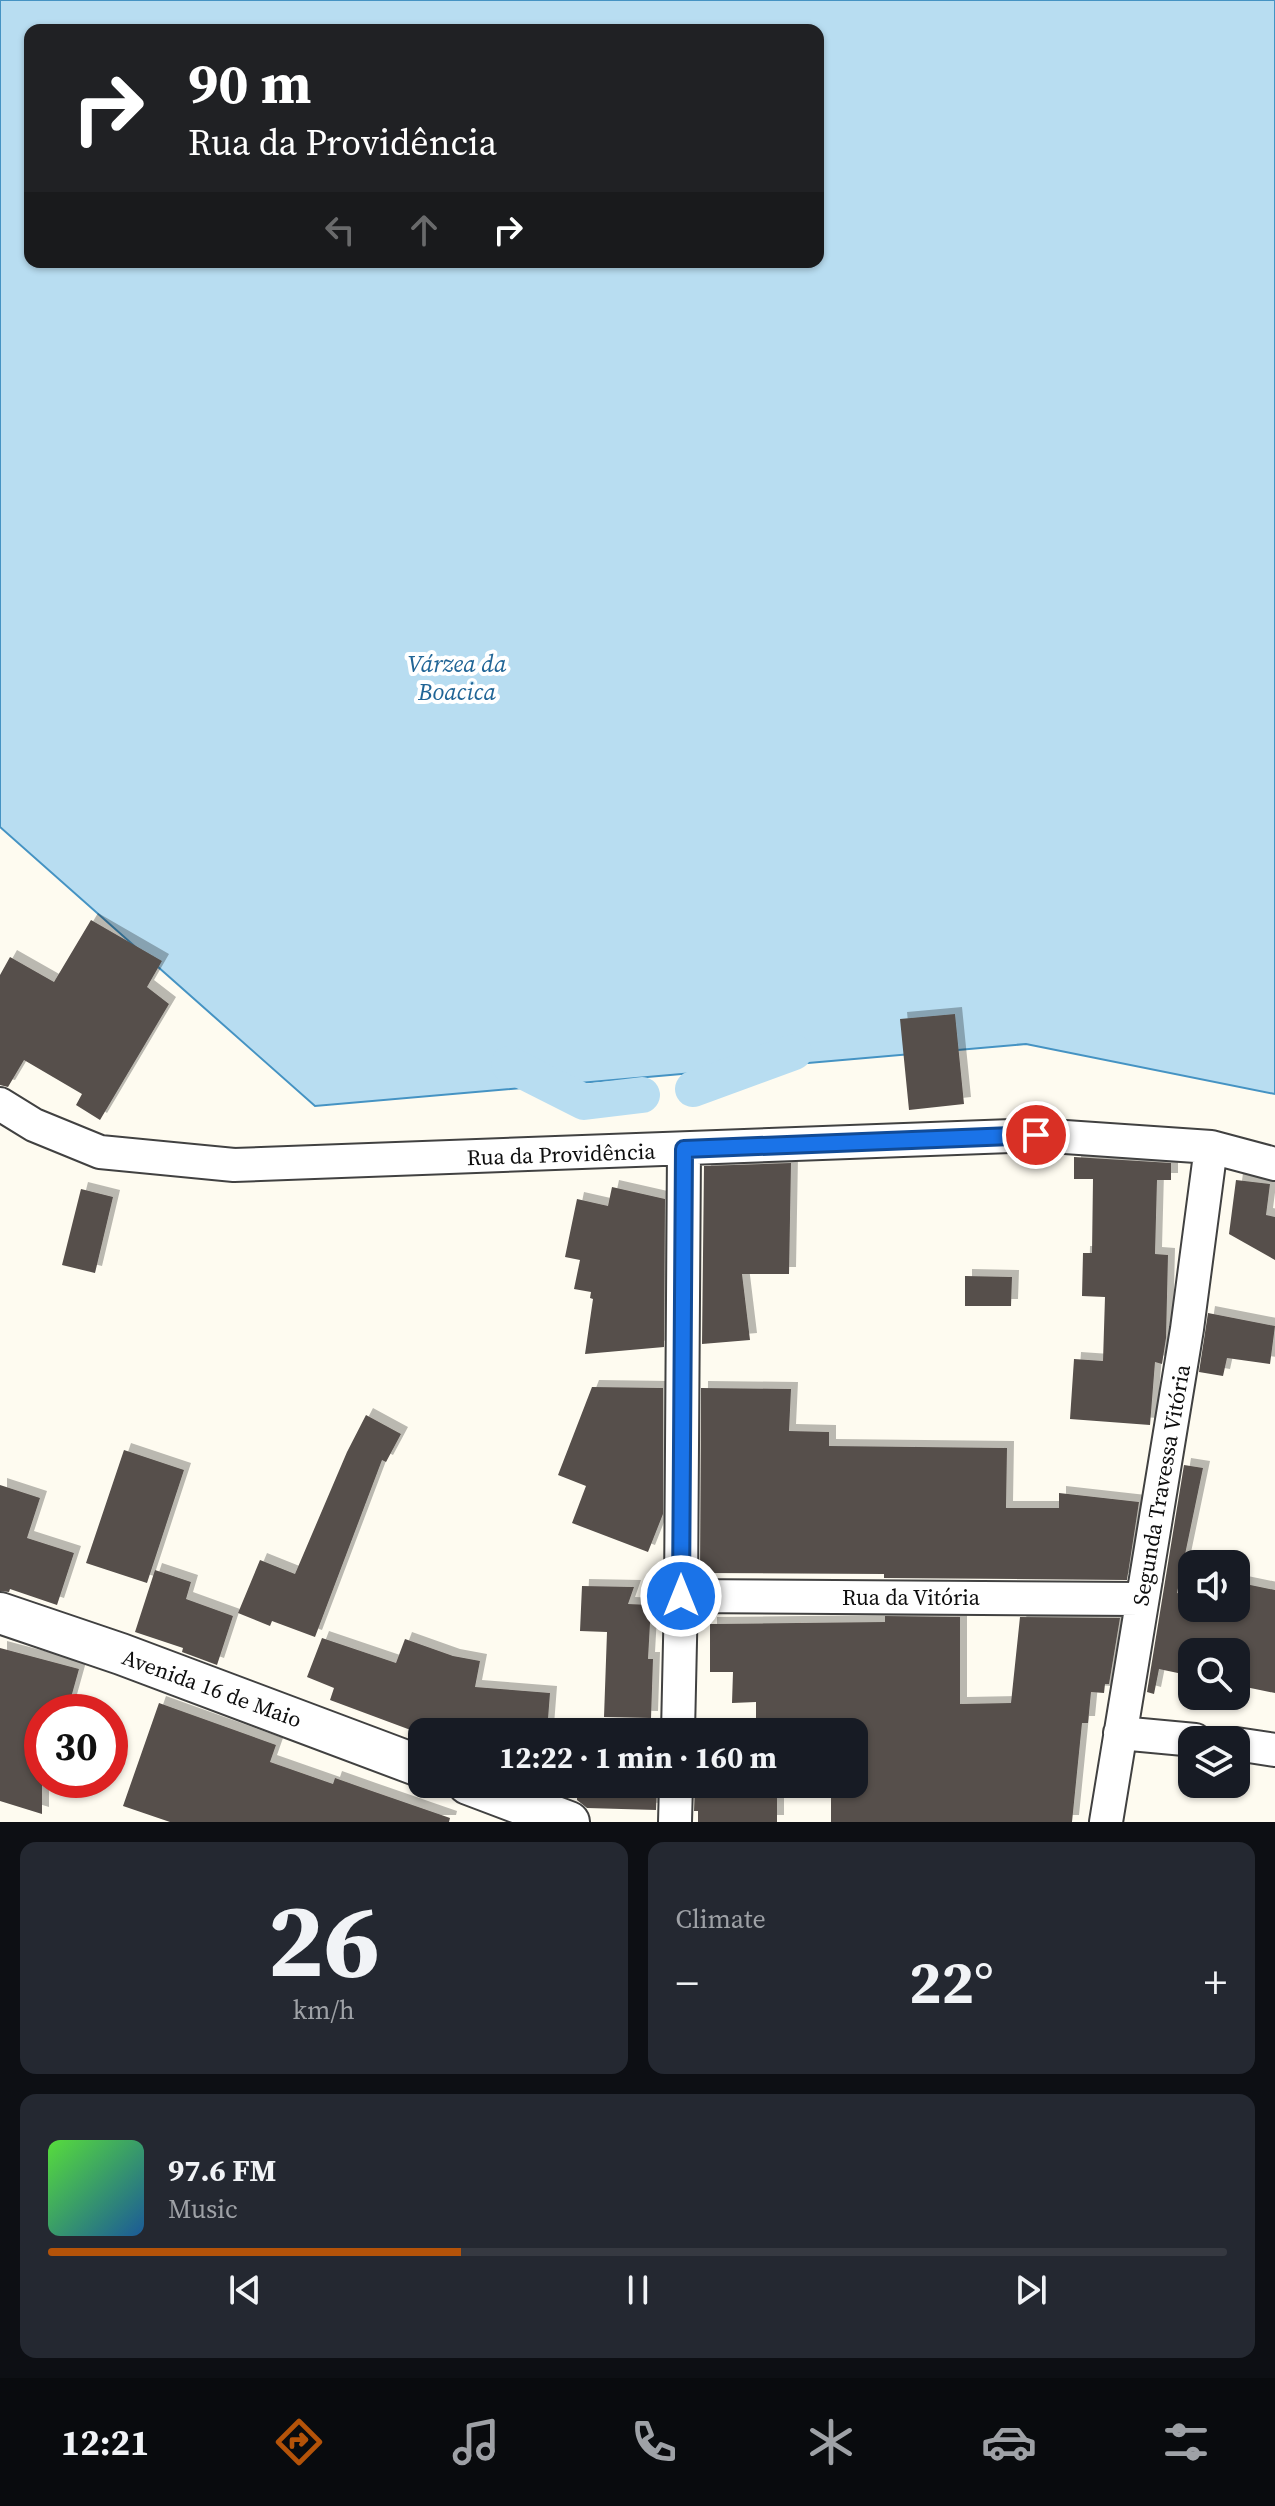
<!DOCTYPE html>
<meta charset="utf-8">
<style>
body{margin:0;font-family:"Source Serif 4",serif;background:#242831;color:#f1f3f6;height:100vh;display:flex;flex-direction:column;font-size:30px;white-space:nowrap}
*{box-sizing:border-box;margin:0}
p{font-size:26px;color:#9ea1a6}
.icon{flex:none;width:44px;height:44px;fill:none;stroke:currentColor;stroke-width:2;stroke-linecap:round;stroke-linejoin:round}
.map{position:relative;height:1822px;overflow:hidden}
.drawer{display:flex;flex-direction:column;gap:20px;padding:20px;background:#0d0f14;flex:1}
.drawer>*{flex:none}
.top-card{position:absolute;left:24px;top:24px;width:800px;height:244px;border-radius:16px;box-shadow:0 2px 6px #0004;background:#202124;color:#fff;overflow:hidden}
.fabs{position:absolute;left:1178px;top:1550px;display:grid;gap:16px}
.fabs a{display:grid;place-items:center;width:72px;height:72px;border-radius:16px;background:#171b24;box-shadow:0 2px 6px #0004;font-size:40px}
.speed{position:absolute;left:24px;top:1694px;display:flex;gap:16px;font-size:40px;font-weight:700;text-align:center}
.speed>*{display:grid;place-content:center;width:104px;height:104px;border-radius:50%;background:#171b24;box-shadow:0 2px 6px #0004;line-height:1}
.speed .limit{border:12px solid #d22;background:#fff;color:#111}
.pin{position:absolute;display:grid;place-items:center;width:68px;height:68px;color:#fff;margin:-34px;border:4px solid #fff;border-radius:50%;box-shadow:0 2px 8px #0007}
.me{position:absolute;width:88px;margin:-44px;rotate:0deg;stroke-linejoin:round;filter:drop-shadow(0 0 6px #0008)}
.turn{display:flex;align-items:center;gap:28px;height:168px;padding:0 32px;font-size:36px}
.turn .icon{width:104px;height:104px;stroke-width:2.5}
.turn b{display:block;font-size:56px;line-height:68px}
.lanes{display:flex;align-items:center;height:76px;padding:0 32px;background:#0003;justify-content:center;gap:40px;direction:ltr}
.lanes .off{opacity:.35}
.big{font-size:60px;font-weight:700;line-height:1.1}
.drawer .card{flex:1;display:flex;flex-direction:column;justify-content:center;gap:12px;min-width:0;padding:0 28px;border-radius:16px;background:#242831}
.drawer .dial{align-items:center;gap:0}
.dial b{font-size:104px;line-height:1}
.song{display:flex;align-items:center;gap:24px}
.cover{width:96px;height:96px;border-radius:12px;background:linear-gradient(135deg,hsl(110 70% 55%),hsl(210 70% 35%))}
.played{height:8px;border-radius:4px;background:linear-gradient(90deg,#b45309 35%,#363941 35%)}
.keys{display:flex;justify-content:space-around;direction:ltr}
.heat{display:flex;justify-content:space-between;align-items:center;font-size:44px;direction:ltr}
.drawer .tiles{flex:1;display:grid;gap:20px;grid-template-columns:1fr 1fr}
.card:last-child{grid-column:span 2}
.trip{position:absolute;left:408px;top:1718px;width:460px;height:80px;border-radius:16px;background:#171b24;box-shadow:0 2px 6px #0004;font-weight:700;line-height:80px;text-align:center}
.menu{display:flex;height:128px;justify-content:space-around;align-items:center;background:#090b0e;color:#9ea1a6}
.menu .icon{width:56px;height:56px}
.menu .selected{color:#b45309}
.menu b{font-size:36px;color:#f1f3f6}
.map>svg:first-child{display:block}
</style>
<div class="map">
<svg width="1275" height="1822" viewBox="0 0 1275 1822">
<defs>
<filter id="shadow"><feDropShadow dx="7" dy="-7" stdDeviation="0" flood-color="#0004"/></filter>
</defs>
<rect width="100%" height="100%" fill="#fefbf0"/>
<path fill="#b8ddf1" stroke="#4593c3" stroke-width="2" fill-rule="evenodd" d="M0 0H1275V1094L1026 1044 315 1106 0 827ZM30 30H818V262H30Z"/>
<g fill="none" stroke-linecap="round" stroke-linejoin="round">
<path stroke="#b8ddf1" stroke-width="36" d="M509 1064 584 1102 642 1095
M693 1089 794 1052"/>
</g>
<path fill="#564f4b" filter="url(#shadow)" d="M91 920 162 961 147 987 169 1004 100 1120 76 1105 82 1094 24 1060 8 1087 0 1085V975L10 957 54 982Z
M955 1014 964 1104 909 1110 900 1019Z
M1074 1157 1171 1163V1180H1157L1155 1254 1168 1255 1166 1338 1162 1364 1155 1362 1150 1425 1070 1419 1074 1359 1103 1361 1105 1297 1082 1296 1083 1253H1092L1093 1179H1074Z
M791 1163 789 1274H742L750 1340 702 1344 704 1166Z
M1236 1180 1270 1184 1266 1215 1275 1217V1260L1229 1234Z
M612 1187 665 1199 664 1347 585 1354 593 1299 590 1298 591 1292 574 1289 580 1260 565 1257 577 1199 608 1206Z
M81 1189 113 1197 95 1273 62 1265Z
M965 1276 1012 1277 1011 1306H965Z
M1208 1313 1275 1326 1270 1364 1227 1358 1223 1376 1199 1372Z
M592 1387 663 1388V1514L648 1552 572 1523 586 1486 558 1475Z
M701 1388 791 1389 789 1431 829 1432V1446L1007 1448 1006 1508H1059V1493L1139 1502 1127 1580 884 1578V1574L700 1573Z
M366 1415 401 1434 386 1462 382 1460 315 1637 272 1621 270 1626 238 1613 260 1560 295 1574 347 1452Z
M124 1450 184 1470 147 1583 86 1563Z
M1184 1465 1203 1468 1177 1593 1192 1596V1608H1236V1582L1275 1590V1693L1236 1685V1652H1192V1676L1159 1669 1154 1694 1147 1692Z
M0 1485 40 1498 27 1538 74 1553 57 1605 10 1589 9 1592 0 1591Z
M155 1570 191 1582 186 1599 233 1616 217 1665 182 1652 183 1648 135 1632Z
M582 1586 634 1587 628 1604 651 1605 648 1659H653L651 1718 604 1717 607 1632 580 1631Z
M885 1616 960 1617V1704L1011 1703 1020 1617 1120 1618 1109 1684H1105L1104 1693 1091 1692 1088 1723H1082L1072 1822H831V1784H854V1732H844V1726L756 1732V1702L732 1703 733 1672H710V1624L885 1622Z
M322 1638 396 1663 405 1639 453 1656 480 1661 475 1687 550 1693 547 1732H416L330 1700 334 1688 307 1677Z
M0 1648 79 1669 67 1712H42V1814L0 1801Z
M159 1703 276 1745 270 1762 333 1784 335 1778 369 1790 450 1818 449 1822H170L123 1806Z
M577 1784H657L656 1810 587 1808 577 1800Z
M695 1784H777V1822H698V1811H694Z"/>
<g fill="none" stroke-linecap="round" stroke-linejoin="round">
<g stroke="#414141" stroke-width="36">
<path id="minor" d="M0 1104 34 1125 100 1152 234 1165 1036 1135 1211 1147 1275 1164
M681 1596 1141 1599
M678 1732 681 1596 684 1149
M1120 1733 1195 1740
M1236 1744 1275 1750
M675 1822 676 1784
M1106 1822 1187 1329 1211 1147"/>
</g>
<g stroke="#414141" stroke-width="44">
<path id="tertiary" d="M0 1613 121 1654 422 1767
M468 1784 569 1822"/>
</g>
<use href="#minor" stroke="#fff" stroke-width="32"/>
<use href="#tertiary" stroke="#fff" stroke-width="40"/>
</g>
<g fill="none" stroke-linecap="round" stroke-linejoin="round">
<g stroke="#114b97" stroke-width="20">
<path id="route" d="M681 1596 684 1149 1036 1135"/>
</g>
<use href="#route" stroke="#1a73e8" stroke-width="14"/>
</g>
<g text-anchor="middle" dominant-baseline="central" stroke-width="8" stroke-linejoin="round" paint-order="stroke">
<g font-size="22" fill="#0e0e0e" stroke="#fff">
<text transform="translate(561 1154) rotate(-2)">Rua da Providência</text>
<text transform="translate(1161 1485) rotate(-80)">Segunda Travessa Vitória</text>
<text x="911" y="1597">Rua da Vitória</text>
<text transform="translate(212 1688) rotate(20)">Avenida 16 de Maio</text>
</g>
<g font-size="24" font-style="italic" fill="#206596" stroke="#fff">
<text x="457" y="663">Várzea da<tspan x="457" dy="28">Boacica</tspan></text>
</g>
</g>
</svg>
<div class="fabs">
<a><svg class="icon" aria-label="sound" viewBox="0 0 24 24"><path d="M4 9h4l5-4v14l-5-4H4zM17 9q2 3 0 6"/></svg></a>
<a><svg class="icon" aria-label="search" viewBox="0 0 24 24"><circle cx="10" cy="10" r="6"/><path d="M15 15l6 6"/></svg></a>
<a><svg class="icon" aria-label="layers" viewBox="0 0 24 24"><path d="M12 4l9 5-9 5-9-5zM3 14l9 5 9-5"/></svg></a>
</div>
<div class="speed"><div class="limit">30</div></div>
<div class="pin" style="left:1036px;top:1135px;background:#d93025"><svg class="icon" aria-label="arrive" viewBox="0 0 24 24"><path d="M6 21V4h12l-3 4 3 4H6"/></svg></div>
<svg class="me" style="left:681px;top:1596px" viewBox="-20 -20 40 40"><circle r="17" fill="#1a73e8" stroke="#fff" stroke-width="3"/><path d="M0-11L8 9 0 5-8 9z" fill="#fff"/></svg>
<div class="trip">12:22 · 1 min · 160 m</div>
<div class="top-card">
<div class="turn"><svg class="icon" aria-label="right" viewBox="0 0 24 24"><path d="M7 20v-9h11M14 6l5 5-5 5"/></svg><div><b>90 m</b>Rua da Providência</div></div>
<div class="lanes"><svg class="icon off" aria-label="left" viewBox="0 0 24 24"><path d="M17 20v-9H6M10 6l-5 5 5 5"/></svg><svg class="icon off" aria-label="ahead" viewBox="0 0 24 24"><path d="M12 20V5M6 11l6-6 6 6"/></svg><svg class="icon" aria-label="right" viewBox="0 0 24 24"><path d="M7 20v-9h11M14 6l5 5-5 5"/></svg></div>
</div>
</div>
<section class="drawer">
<div class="tiles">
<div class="card dial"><b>26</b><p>km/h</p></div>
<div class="card"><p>Climate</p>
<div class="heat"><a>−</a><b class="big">22°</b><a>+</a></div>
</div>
<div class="card">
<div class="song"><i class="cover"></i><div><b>97.6 FM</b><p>Music</p></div></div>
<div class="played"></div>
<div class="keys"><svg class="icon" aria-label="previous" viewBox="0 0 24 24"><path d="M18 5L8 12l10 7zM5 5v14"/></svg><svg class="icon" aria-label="pause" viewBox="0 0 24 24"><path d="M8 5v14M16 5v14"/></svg><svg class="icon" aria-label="next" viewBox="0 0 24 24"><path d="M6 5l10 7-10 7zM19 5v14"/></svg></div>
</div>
</div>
</section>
<nav class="menu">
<b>12:21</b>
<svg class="icon selected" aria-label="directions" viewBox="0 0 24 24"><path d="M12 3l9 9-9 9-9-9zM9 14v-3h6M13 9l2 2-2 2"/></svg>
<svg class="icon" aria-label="music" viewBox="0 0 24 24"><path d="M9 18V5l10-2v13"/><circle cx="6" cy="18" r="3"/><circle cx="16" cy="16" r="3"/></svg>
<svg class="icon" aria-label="phone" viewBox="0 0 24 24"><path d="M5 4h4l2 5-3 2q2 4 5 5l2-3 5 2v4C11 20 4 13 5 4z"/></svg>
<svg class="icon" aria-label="climate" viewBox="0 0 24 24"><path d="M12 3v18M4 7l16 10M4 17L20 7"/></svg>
<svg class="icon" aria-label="car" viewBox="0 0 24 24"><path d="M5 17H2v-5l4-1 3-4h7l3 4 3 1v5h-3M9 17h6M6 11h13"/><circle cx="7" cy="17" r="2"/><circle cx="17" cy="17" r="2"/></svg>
<svg class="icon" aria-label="filters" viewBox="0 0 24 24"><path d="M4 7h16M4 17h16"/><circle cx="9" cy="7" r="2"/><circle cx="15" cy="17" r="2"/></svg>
</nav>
